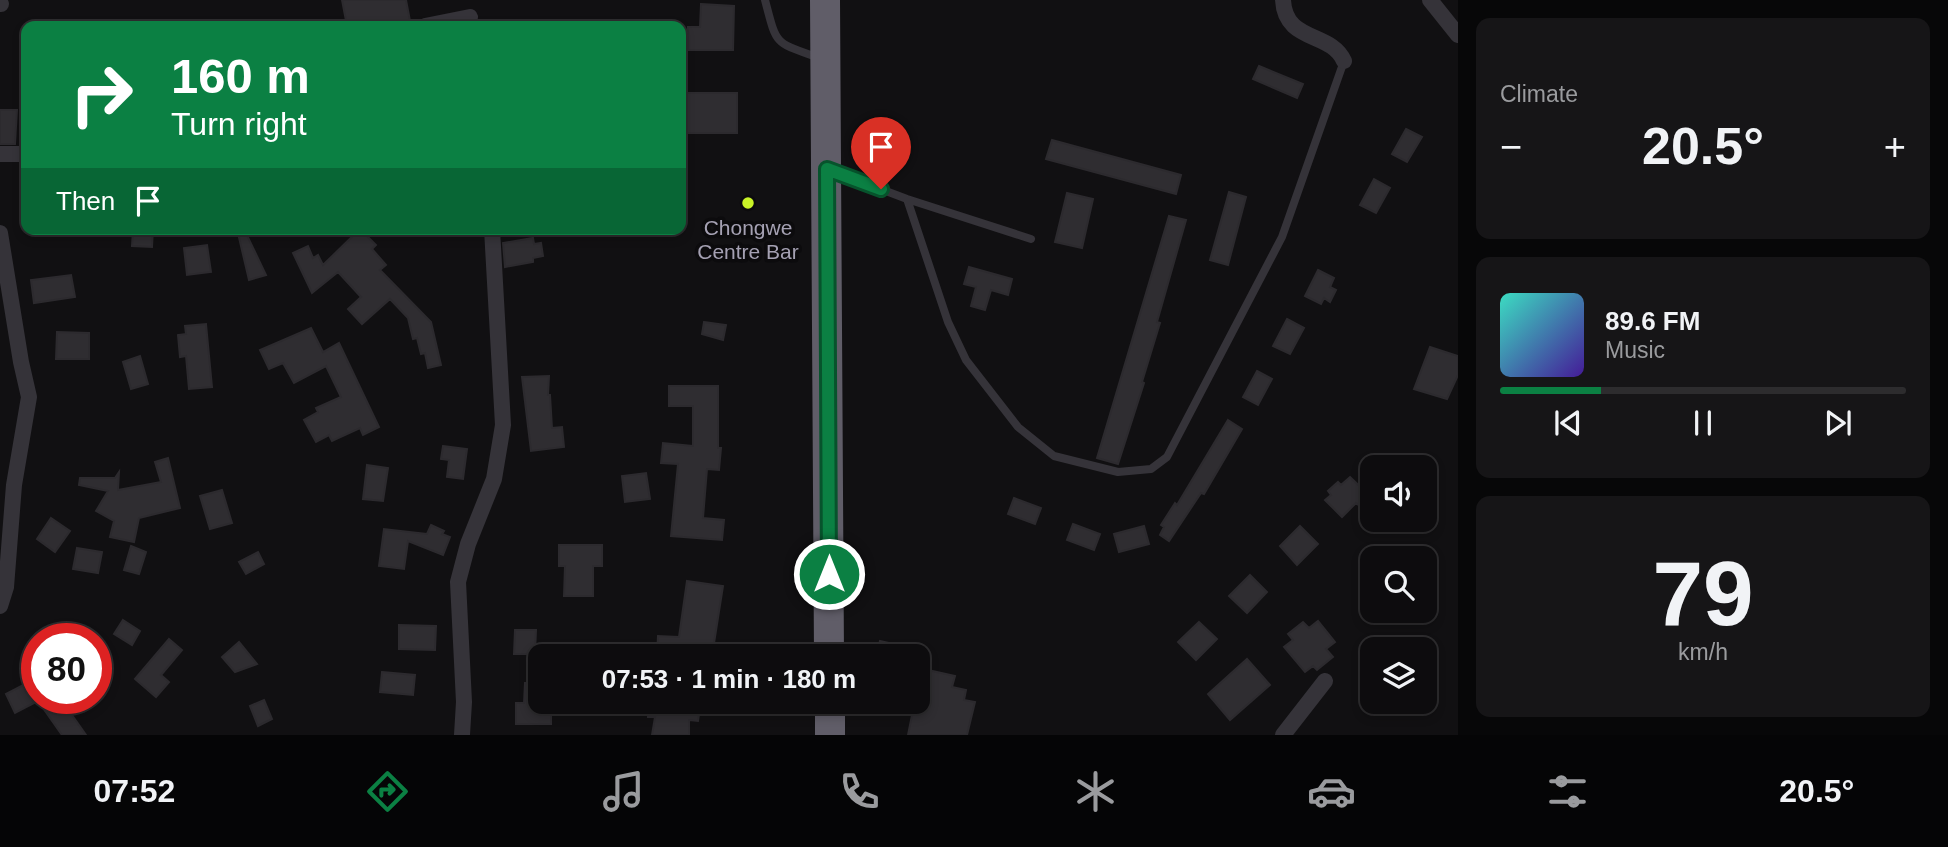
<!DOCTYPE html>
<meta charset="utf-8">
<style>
body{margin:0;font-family:Arial,sans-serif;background:#161517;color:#f1f3f6;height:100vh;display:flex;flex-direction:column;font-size:26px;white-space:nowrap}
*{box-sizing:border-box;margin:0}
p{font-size:23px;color:#9a9b9e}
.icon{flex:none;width:38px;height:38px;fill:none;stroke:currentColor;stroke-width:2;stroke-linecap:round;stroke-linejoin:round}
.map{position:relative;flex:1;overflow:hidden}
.details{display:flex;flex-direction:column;gap:18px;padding:18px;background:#070708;width:490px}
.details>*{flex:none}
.hud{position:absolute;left:21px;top:21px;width:665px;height:214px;border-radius:14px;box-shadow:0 4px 10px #0003,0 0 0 2px #2d2c2e;background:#0b8043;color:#fff;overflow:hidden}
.fabs{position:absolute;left:1360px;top:455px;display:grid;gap:14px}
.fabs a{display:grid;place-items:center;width:77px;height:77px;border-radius:14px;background:#0d0c0e;box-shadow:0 4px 10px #0003,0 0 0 2px #2d2c2e;font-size:35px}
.speed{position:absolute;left:21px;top:623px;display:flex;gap:14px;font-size:35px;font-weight:700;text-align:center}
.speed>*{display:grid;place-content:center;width:91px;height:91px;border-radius:50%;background:#0d0c0e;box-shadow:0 4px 10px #0003,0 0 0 2px #2d2c2e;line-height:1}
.speed .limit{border:10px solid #d22;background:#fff;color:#111}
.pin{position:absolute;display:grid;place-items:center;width:60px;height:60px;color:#fff;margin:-72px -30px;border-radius:50% 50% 50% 0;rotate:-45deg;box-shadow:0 0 7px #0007}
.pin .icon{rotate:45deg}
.me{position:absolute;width:77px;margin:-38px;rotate:0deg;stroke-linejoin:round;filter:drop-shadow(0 0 5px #0008)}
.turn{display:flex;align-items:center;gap:24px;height:147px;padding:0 35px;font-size:32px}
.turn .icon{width:91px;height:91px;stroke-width:2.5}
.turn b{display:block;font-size:49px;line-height:60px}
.then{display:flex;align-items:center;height:66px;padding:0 35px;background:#0003;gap:14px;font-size:26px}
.big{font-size:52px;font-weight:600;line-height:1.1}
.details .tile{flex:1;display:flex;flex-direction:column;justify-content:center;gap:10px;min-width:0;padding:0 24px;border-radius:14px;background:#161517}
.details .dial{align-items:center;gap:0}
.dial b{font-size:91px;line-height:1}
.song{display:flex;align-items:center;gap:21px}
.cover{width:84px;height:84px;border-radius:10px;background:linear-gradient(135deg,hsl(170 70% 55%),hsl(260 70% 35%))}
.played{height:7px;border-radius:4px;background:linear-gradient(90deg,#0b8043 25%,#2d2c2e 25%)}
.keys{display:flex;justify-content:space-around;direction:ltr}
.heat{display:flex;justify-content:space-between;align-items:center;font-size:38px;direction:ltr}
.trip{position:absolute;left:528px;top:644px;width:402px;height:70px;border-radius:14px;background:#0d0c0e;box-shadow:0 4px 10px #0003,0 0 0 2px #2d2c2e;font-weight:600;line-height:70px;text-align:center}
.tabs{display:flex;height:112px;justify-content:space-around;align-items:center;background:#050506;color:#9a9b9e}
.tabs .icon{width:49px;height:49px}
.tabs .selected{color:#0b8043}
.tabs b{font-size:32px;color:#f1f3f6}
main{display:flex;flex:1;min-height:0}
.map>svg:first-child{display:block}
</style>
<main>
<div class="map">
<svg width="1458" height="735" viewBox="0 0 1458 735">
<rect width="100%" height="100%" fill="#111012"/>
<path fill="#2f2d31" stroke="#2c2a2e" stroke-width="2" d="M342 0H406L411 26H347Z
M701 4 734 6 733 50H688V27H700Z
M1259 66 1303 84 1297 98 1253 79Z
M681 93H737V133H681Z
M0 110H17L15 144H0Z
M1406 129 1422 137 1407 162 1392 154Z
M1052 140 1181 175 1176 194 1046 159Z
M1374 179 1390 188 1376 213 1360 205Z
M1229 192 1246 197 1228 265 1210 260Z
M1067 193 1093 199 1082 248 1055 242Z
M1169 216 1186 220 1157 322 1160 323 1142 382 1144 383 1118 464 1097 458Z
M133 229H153L152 247 132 246Z
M237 229H244L266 275 249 280Z
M360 229 376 245 372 249 386 265 380 270 431 322 441 365 428 368 425 353 421 354 417 338 413 339 408 318 390 299 362 324 348 309 361 297 338 272 312 293 293 253 308 246 313 258 318 255 323 265Z
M533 238 534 244 541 243 543 256 533 258V262L505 267 503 243Z
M207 245 211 272 187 275 184 248Z
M969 267 1012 279 1008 295 991 290 985 310 971 306 976 287 964 284Z
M1318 270 1334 278 1330 287 1336 290 1330 302 1324 298 1321 304 1305 296Z
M71 275 75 297 34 303 31 280Z
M1287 319 1304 328 1290 354 1273 346Z
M704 322 726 325 723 340 702 334Z
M206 324 212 387 189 389 186 356 180 357 178 335 186 334 185 326Z
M311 328 323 352 339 343 379 427 363 435 360 428 332 441 329 435 316 442 304 420 318 412 316 408 341 397 326 366 294 383 283 363 269 369 260 350Z
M57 332 89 333V359H56Z
M1430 347 1458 356V375L1447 399 1414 389Z
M140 356 148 384 131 389 123 362Z
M1257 371 1272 379 1258 405 1243 397Z
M549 376 548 395H550L552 428 562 427 564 447 531 451 522 377Z
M669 386H718V448H721L719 470 707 469 703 518 724 520 722 540 671 536 678 464 661 463 663 443 693 446V406H669Z
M1228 420 1242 429 1204 494 1201 493 1169 541 1160 535 1164 527 1161 525 1175 503 1177 505Z
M443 446 467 449 463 479 447 477 449 460 441 459Z
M168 458 180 508 139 518 134 542 110 537 114 521 96 511 108 491 79 485 80 478H115L119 472 118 490 161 482 155 462Z
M367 465 388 468 383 501 363 499Z
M646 473 650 499 625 502 622 476Z
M1350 477 1372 498V516L1356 503 1342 517 1325 500 1331 495 1328 491 1338 482 1341 485Z
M222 490 232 523 210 529 200 496Z
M1014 498 1041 508 1035 524 1008 514Z
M51 518 70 531 55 552 37 539Z
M1073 524 1100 534 1094 550 1067 540Z
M431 525 444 531 442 534 450 537 443 555 408 541 404 569 379 566 384 529 427 534Z
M1144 526 1149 544 1119 552 1114 534Z
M1300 526 1318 544 1297 565 1280 546Z
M559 545H602V566H593V596H564L565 566H559Z
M131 546 146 552 139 574 124 570Z
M77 548 102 552 98 573 73 569Z
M258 552 264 564 246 574 239 562Z
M1250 575 1267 592 1247 613 1229 596Z
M687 581 723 586 712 656H657L658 636 679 637Z
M123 620 140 631 132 645 114 634Z
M1318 621 1335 642 1326 649 1333 657 1317 670 1313 666 1305 672 1284 647 1293 640 1288 634 1303 622 1309 628Z
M1199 622 1217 639 1196 660 1178 642Z
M399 625 436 626 435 650 399 649Z
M515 630H536L535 654H514Z
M169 639 182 650 161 675 169 682 156 697 135 679Z
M880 641 920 650 919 656H876Z
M239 642 257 664 235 672 222 657Z
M1247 659 1270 685 1230 720 1208 694Z
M919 668 955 676 952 687 966 690 964 700 975 702 967 735H908L913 710 919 711Z
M382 672 415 675 413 695 380 692Z
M525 683H541V702H545V707H551V724H516V703H524Z
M25 684 34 703 15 713 6 694Z
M36 698H60L86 735H62Z
M264 700 272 719 258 726 250 706Z
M648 702H701L698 721 689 720V735H652L655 717H648Z"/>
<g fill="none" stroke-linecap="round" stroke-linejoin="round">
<path stroke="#353339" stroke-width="8" d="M765 0C777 46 774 42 819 58
M833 171 907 199 1031 239
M907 199 948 322 966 360 1018 427 1054 456 1118 472 1151 469 1167 457 1282 237 1344 61"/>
<path stroke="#353339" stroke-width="16" d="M1283 0C1285 43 1331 31 1344 61
M1430 0 1458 35
M0 4H1
M425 26 470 17
M0 154H26
M0 233 21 362 29 397 14 485 6 587 0 606
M462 735 464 702 458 582 468 544 494 479 503 425 492 229
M1283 735 1325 681"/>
<path stroke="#605d68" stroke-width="30" d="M825 0 829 656
M830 702V735"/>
</g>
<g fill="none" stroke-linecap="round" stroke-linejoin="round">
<g stroke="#07532c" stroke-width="18">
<path id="route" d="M829 574 827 169 881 189"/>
</g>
<use href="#route" stroke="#0b8043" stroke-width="12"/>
</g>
<circle fill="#c9f327" stroke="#0c0b0d" stroke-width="2.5" cx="748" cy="203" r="7"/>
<g text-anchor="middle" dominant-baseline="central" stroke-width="7" stroke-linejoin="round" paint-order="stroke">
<g font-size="21" fill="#a5a1b3" stroke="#0c0b0d">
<text x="748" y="227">Chongwe<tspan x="748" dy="24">Centre Bar</tspan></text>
</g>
</g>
</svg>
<div class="fabs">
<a><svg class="icon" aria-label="sound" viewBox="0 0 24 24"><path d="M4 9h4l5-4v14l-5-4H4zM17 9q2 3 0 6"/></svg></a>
<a><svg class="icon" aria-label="search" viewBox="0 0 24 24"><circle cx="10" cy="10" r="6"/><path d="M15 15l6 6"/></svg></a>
<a><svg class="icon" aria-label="layers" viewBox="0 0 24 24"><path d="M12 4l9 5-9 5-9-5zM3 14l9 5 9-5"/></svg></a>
</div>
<div class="speed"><div class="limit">80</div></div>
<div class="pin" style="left:881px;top:189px;background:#d93025"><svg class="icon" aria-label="arrive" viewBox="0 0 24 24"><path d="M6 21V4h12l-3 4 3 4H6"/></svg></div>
<svg class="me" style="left:829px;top:574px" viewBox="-20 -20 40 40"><circle r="17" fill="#0b8043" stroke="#fff" stroke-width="3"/><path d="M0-11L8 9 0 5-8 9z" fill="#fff"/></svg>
<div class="trip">07:53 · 1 min · 180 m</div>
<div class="hud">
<div class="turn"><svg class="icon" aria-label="right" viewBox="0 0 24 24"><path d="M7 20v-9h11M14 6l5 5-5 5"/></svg><div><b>160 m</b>Turn right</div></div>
<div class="then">Then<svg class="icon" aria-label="arrive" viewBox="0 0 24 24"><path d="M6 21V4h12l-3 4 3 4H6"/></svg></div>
</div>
</div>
<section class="details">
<div class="tile"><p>Climate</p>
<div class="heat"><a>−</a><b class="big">20.5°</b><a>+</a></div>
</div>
<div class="tile">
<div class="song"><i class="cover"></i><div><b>89.6 FM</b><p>Music</p></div></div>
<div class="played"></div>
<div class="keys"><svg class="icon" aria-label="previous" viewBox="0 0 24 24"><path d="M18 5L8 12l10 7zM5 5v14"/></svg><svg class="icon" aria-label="pause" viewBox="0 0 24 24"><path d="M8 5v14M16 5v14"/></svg><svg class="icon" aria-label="next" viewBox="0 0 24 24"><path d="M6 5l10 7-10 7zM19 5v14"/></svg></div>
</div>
<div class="tile dial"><b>79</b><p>km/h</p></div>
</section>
</main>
<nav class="tabs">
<b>07:52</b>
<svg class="icon selected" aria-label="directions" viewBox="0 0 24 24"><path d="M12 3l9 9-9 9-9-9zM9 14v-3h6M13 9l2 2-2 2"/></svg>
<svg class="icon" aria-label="music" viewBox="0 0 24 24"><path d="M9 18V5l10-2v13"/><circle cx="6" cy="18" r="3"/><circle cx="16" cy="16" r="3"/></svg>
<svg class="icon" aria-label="phone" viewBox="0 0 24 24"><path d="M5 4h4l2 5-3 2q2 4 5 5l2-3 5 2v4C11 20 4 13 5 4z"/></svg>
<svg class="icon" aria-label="climate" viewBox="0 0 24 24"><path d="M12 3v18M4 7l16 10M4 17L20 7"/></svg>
<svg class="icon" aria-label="car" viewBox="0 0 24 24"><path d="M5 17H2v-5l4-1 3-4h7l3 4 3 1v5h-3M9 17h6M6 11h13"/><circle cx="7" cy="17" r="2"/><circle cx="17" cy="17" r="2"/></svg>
<svg class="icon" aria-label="filters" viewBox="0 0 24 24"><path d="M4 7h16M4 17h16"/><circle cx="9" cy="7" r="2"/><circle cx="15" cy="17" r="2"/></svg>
<b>20.5°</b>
</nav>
